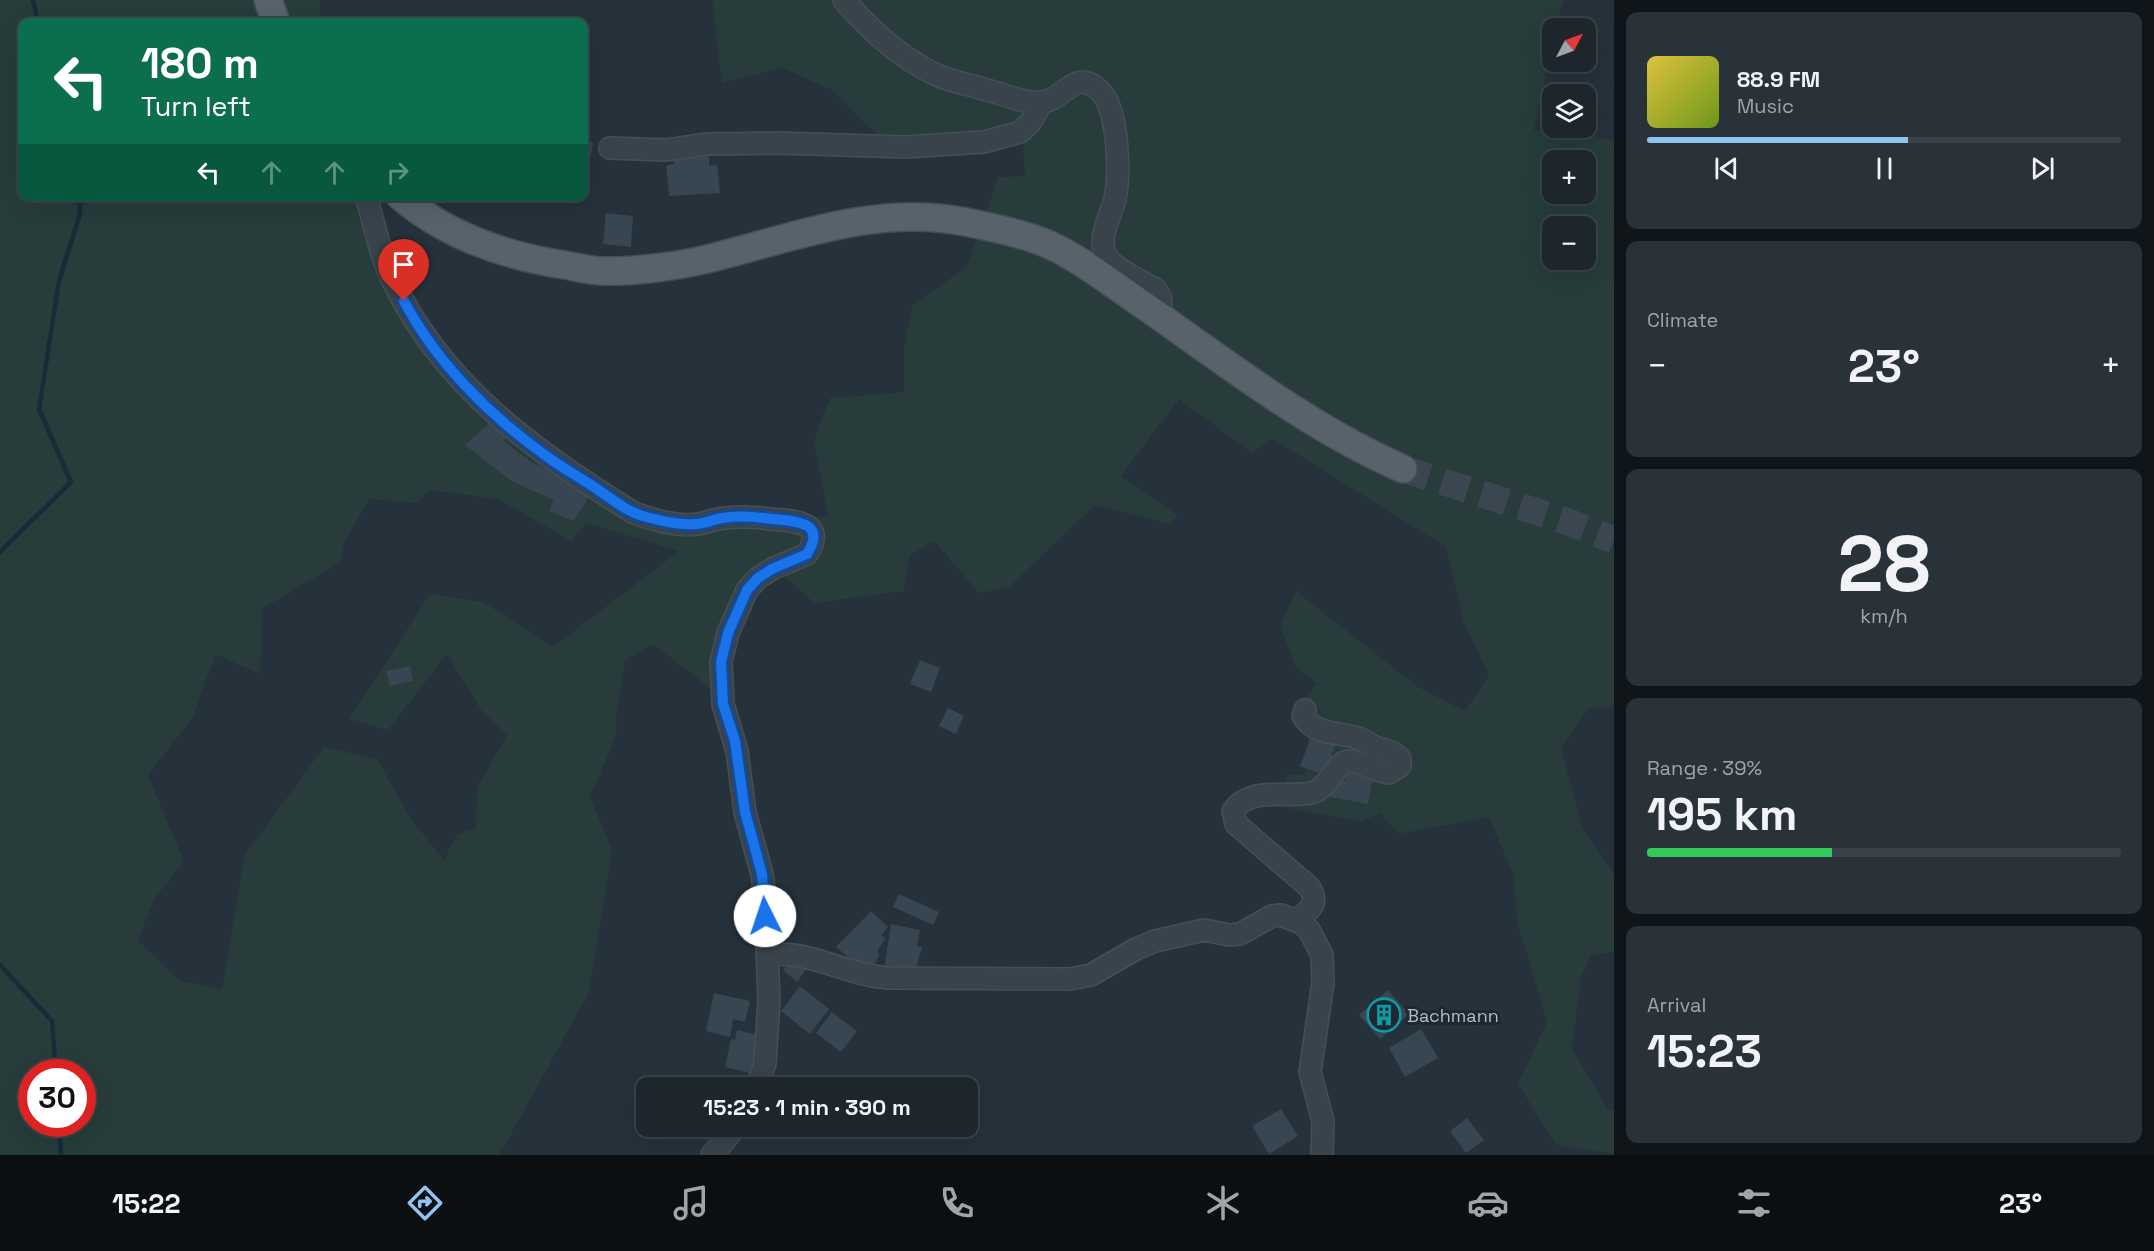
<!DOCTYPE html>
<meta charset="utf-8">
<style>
body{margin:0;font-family:"Space Grotesk",sans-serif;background:#293238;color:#f1f3f6;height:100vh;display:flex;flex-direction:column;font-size:22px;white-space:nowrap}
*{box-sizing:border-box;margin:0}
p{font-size:20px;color:#a0a5a9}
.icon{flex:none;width:33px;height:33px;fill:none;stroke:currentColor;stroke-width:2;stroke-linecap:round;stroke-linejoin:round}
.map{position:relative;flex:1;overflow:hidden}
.side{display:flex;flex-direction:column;gap:12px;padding:12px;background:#0f1518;width:540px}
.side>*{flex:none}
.guide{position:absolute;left:18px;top:18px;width:570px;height:183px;border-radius:12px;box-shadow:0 6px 24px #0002,0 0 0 2px #3a4348;background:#0b6e4f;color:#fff;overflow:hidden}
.needle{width:39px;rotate:49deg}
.fabs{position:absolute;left:1542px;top:18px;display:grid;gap:12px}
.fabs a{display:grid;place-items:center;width:54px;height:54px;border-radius:12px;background:#1c262c;box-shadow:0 6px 24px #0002,0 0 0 2px #3a4348;font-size:30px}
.speed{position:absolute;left:18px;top:1059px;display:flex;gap:12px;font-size:30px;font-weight:700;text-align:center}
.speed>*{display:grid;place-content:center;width:78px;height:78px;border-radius:50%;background:#1c262c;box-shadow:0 6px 24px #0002,0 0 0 2px #3a4348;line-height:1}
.speed .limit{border:9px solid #d22;background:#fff;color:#111}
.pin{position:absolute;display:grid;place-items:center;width:51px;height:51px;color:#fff;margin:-62px -26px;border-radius:50% 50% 50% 0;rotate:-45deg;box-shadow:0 0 6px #0007}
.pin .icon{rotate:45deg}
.me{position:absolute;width:66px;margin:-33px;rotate:356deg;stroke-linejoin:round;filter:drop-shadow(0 0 4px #0008)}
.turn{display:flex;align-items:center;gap:21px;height:126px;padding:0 24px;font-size:27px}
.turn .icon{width:78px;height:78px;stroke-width:2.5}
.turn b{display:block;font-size:42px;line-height:51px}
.lanes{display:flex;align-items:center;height:57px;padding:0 24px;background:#0003;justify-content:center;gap:30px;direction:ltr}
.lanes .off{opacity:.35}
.big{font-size:45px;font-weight:800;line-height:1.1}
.side .tile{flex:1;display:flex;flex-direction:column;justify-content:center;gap:9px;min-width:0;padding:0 21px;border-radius:12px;background:#293238}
.side .dial{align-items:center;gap:0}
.dial b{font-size:78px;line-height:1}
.song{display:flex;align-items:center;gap:18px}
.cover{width:72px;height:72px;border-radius:9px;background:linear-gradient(135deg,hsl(50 70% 55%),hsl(80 70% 35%))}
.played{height:6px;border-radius:3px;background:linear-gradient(90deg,#90c3f0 55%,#3a4348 55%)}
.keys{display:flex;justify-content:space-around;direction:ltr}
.heat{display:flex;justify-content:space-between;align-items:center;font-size:33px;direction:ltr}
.charge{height:9px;border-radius:4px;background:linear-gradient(90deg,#34c759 39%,#3a4348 0)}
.trip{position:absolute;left:636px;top:1077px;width:342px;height:60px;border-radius:12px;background:#1c262c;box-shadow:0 6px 24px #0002,0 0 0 2px #3a4348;font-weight:800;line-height:60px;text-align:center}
.tabs{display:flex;height:96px;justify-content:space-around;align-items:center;background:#0b0f12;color:#a0a5a9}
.tabs .icon{width:42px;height:42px}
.tabs .on{color:#90c3f0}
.tabs b{font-size:27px;color:#f1f3f6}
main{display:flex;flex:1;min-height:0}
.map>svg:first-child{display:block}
</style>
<main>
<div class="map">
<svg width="1614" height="1155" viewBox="0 0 1614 1155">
<rect width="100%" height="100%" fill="#25323b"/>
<path fill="#273c3b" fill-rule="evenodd" d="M0 0H320V22H22V196L375 197 405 289 465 373 542 444 618 498 677 516 722 510 828 517 814 441 830 398 904 392V350L912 305 967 267 998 177 1025 176 1023 144 892 150 834 91 782 68 722 83 712 0H1563L1557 28H1552V46L1534 130 1614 140V707L1588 708 1561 749 1583 830 1614 873V952L1591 955 1581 977 1572 1049 1609 1111 1614 1109V1154L1556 1145 1518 1084 1547 1022 1517 921 1514 876 1489 817 1398 834 1380 813 1362 821 1281 807 1288 774 1305 775 1308 733 1294 711 1317 683 1296 668 1280 626 1296 591 1418 687 1465 711 1489 675 1464 623 1446 547 1273 439 1252 453 1179 399 1121 476 1178 516 1170 524 1095 505 1008 588 979 593 934 541 910 555 904 591 814 603 779 571 748 601 714 691 653 644 625 660 616 715 617 733 590 797 612 849 589 992 503 1149 497 1155H0ZM1552 160H1586V194H1552ZM1552 226H1586V260H1552ZM430 490 498 499 571 541 587 523 679 551 553 647 483 602 430 594 349 719 388 730 447 654 481 710 507 735 478 786 475 829 457 834 444 860 411 819 377 759 324 747 244 856 222 989 180 981 138 940 155 898 184 861 148 775 193 717 215 654 260 674 263 608 339 563 345 541 369 499 417 503ZM32 1072H82V1124H32Z"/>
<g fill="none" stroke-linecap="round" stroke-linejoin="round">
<path stroke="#192a38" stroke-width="4.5" d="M33 0 38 22
M0 552 71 482 39 409 59 281 80 214V196
M0 965 52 1021 56 1072
M59 1124 61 1155"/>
</g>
<path fill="#374651" d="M584 141 593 143 591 154 584 152Z
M709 153V166L717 165 720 193 669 196 666 166 674 164 673 155Z
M606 213 633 216 631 247 603 244Z
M493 420 511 434 503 441 530 461 591 491 584 505 573 521 549 511 554 500 511 481 465 445Z
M920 660 940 668 931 692 910 684Z
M410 666 413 681 390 686 386 671Z
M948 708 964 716 956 734 939 726Z
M1312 734 1336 743 1324 775 1300 766Z
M1347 766 1374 770 1368 804 1330 797 1333 779 1345 781Z
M899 894 939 912 933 925 893 907Z
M871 911 888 927 881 935 885 938 877 952 880 954 872 969 855 963 836 947Z
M891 924 920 930 917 946 922 947 914 974 884 970Z
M788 963 803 964 806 969 797 982 783 970Z
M800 986 829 1009 810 1034 781 1011Z
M1388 990 1409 1014 1380 1039 1359 1015Z
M714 993 750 1001 745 1022 733 1019 730 1037 706 1031Z
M832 1012 857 1031 841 1052 816 1033Z
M1421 1029 1438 1058 1405 1077 1389 1048Z
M737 1030 762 1036 753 1074 725 1067 731 1039 735 1040Z
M1281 1109 1298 1136 1269 1154 1252 1126Z
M1467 1118 1484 1140 1466 1153 1450 1131Z"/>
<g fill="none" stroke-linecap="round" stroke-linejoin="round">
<path stroke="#3a4750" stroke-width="27" stroke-dasharray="27 14" stroke-linecap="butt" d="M1403 469 1566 521 1614 540"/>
<g stroke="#454f57" stroke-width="24">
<path id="minor" d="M844 0C871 31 901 59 939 76 954 82 971 85 987 90 1002 94 1016 100 1031 102 1064 108 1071 65 1099 90 1119 108 1120 173 1115 199 1111 215 1097 239 1106 256 1113 268 1142 282 1155 289 1163 298 1161 305 1159 316
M610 148 666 150 706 144 779 143 906 147 984 142 1020 132 1030 123 1041 104
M366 196C374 222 379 251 390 275 441 386 535 451 634 513 654 520 677 527 698 524 707 523 716 518 725 518 740 516 756 517 771 519 795 521 827 522 807 554L772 569 758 578 747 590 728 633 721 662 723 704 737 751 745 812 762 874 765 897 769 1000 765 1063 757 1088
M1296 920C1310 910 1320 904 1309 887L1236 824 1233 811C1250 786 1285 798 1311 793 1330 789 1335 761 1349 761 1362 761 1376 772 1389 773L1400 766V759C1394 751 1384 750 1375 747 1369 744 1364 740 1358 738 1340 732 1314 735 1303 716L1305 710
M767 956C798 949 830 966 860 973 869 976 879 977 888 978L1070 979 1091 975 1136 949 1155 941 1204 930 1229 935 1240 934 1272 916 1281 915 1301 923 1309 930 1322 955 1323 983 1310 1072 1323 1121 1322 1155
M712 1155 737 1126"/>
</g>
<g stroke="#454f57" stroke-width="30">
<path id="major" d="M268 0 276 22
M400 196C447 236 505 256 565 265 577 267 591 271 603 271 632 272 679 266 707 259 793 238 875 204 966 222 990 227 1017 232 1040 241 1076 254 1120 290 1152 311 1233 368 1312 429 1403 469"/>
</g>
<use href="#minor" stroke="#39434b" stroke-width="21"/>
<use href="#major" stroke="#57626b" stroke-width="27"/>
</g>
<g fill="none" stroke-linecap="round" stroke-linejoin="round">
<g stroke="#114b97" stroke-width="15">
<path id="route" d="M404 301C436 362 489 415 545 455 559 466 576 475 591 485 608 496 626 512 646 517 662 521 678 525 696 524 705 524 713 519 722 518 739 515 756 517 772 519 796 521 827 522 807 554L772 569 758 578 747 590 728 633 721 662 723 704 735 741 745 812 762 874 765 916"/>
</g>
<use href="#route" stroke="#1a73e8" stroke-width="10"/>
</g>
<defs>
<g id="building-ring" transform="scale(1.725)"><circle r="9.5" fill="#1e2830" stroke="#0f9aa8" stroke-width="1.5"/><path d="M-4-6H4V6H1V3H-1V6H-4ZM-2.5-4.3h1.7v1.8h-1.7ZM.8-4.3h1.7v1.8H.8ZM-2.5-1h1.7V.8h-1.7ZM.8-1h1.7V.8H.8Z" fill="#0f9aa8"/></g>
</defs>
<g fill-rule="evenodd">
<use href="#building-ring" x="1384" y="1015"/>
</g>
<g text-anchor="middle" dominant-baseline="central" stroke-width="6" stroke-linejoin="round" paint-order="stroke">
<g font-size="18" fill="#b4bec7" stroke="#1e2830" text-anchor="start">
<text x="1407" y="1015">Bachmann</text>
</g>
</g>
</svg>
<div class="fabs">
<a><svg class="needle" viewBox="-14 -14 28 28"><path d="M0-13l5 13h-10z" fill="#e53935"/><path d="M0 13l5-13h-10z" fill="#a0a5a9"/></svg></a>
<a><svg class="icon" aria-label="layers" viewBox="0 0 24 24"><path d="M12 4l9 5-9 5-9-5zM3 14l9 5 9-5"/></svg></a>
<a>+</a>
<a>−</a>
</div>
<div class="speed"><div class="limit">30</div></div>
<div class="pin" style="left:404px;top:301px;background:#d93025"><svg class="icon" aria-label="arrive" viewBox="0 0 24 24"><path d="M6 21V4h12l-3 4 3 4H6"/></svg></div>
<svg class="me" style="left:765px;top:916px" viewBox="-20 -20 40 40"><circle r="19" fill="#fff"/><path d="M0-13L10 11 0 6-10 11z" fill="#1a73e8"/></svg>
<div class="trip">15:23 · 1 min · 390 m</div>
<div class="guide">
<div class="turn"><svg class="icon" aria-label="left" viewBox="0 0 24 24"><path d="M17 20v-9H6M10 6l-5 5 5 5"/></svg><div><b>180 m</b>Turn left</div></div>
<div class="lanes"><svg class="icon" aria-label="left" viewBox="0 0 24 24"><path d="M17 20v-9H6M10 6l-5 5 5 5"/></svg><svg class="icon off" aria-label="ahead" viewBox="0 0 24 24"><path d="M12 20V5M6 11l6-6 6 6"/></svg><svg class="icon off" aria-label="ahead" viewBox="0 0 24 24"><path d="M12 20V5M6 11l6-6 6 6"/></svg><svg class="icon off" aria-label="right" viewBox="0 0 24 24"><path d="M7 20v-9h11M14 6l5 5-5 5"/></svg></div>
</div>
</div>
<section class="side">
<div class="tile">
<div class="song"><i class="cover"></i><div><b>88.9 FM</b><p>Music</p></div></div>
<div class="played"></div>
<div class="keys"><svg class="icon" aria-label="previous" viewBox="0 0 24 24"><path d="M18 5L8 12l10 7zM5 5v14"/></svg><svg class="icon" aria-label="pause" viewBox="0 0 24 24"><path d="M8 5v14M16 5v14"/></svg><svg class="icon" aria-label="next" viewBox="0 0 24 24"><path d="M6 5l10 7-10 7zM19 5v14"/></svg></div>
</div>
<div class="tile"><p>Climate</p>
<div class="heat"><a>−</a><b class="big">23°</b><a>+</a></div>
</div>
<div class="tile dial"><b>28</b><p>km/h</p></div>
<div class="tile"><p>Range · 39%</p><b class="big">195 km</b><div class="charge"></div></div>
<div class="tile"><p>Arrival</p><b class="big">15:23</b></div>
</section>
</main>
<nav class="tabs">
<b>15:22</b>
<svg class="icon on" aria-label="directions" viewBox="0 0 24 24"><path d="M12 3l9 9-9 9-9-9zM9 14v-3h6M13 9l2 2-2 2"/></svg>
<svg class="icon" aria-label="music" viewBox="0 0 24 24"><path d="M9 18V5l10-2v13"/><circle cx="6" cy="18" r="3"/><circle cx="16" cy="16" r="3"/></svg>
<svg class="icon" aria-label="phone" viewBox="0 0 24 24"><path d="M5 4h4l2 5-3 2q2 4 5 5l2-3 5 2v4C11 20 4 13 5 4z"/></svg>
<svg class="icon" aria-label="climate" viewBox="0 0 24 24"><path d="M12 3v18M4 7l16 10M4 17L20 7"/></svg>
<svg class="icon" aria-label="car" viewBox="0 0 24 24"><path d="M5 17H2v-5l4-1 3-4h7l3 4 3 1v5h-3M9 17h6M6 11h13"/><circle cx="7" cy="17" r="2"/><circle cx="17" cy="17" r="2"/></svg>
<svg class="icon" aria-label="filters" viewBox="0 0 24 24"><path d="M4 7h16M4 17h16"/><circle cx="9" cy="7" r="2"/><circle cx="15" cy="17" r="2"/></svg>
<b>23°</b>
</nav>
